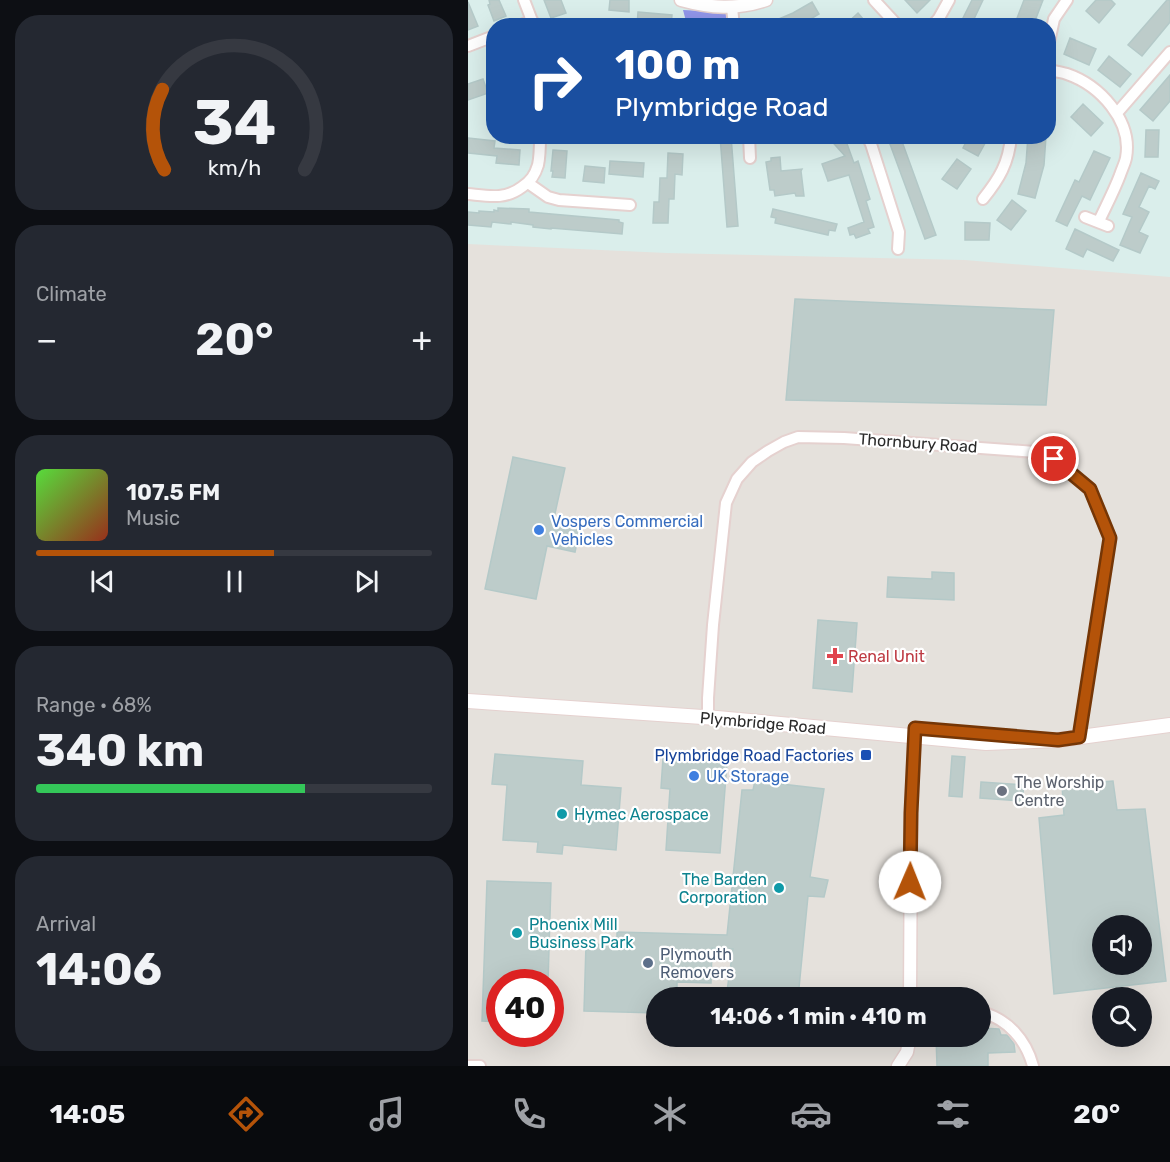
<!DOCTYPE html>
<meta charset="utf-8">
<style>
body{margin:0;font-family:Rubik,sans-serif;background:#242831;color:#f1f3f6;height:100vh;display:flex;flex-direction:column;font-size:22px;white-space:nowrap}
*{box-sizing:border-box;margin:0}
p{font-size:20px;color:#9ea1a6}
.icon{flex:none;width:33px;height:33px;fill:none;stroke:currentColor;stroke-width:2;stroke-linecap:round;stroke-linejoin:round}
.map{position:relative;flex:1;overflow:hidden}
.side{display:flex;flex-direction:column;gap:15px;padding:15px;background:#0d0f14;width:468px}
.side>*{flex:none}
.banner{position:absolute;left:18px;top:18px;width:570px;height:126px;border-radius:24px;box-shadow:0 6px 24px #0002;background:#1a4fa0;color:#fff;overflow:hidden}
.buttons{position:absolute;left:624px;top:915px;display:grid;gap:12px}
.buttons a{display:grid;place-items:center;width:60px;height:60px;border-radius:50%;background:#171b24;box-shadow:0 6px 24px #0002;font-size:30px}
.speed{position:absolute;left:18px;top:969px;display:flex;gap:12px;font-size:30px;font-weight:700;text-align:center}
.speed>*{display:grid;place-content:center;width:78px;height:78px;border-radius:50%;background:#171b24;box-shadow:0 6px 24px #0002;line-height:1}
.speed .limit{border:9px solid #d22;background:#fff;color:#111}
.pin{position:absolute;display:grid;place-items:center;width:51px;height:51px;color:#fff;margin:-26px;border:3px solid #fff;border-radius:50%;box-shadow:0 2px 6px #0007}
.me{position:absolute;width:66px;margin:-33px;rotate:1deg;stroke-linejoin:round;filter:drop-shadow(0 0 4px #0008)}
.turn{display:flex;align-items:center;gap:21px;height:126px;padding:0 30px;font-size:27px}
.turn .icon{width:78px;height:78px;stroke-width:2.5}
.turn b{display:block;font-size:42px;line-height:51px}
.big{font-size:45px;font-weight:700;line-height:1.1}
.side .widget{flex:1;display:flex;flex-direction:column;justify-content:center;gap:9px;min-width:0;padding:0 21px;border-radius:24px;background:#242831}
.side .dial{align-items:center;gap:0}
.dial svg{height:156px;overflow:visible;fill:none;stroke:#363941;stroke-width:7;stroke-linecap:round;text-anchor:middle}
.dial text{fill:#f1f3f6;stroke:none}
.song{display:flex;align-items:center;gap:18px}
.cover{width:72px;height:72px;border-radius:9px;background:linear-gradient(135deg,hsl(110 70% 55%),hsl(10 70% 35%))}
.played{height:6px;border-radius:3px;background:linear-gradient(90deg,#b45309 60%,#363941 60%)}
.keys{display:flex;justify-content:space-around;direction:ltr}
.heat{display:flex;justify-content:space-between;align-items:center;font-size:33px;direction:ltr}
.charge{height:9px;border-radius:4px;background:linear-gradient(90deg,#34c759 68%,#363941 0)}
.trip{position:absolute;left:178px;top:987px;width:345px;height:60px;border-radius:30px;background:#171b24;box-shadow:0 6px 24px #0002;font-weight:700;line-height:60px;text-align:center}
.tabs{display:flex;height:96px;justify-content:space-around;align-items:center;background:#090b0e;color:#9ea1a6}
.tabs .icon{width:42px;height:42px}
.tabs .selected{color:#b45309}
.tabs b{font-size:27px;color:#f1f3f6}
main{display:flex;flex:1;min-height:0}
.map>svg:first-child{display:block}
</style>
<main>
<section class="side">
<div class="widget dial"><svg viewBox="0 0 100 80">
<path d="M14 69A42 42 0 1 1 86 69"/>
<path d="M14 69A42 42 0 0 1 13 28" stroke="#b45309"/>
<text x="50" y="56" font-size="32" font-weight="700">34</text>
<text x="50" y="72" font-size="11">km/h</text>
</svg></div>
<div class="widget"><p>Climate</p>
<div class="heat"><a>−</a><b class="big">20°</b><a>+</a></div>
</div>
<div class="widget">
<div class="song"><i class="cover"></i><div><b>107.5 FM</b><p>Music</p></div></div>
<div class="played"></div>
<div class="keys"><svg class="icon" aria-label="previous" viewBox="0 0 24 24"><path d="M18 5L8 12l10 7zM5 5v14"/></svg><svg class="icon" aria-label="pause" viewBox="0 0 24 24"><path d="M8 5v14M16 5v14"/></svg><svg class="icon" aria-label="next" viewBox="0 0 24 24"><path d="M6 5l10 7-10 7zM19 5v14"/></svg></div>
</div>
<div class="widget"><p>Range · 68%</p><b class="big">340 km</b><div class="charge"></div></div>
<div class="widget"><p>Arrival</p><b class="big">14:06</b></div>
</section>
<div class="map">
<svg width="702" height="1066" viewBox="0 0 702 1066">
<rect width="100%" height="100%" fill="#daeeeb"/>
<path fill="#e5e1dc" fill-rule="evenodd" d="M0 244 199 253 497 260 702 277V1066H0ZM634 926H674V964H634ZM32 982H82V1034H32ZM189 998H513V1036H189ZM634 998H674V1036H634Z"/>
<path fill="#9196ea" d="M215 10 256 12 262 19 260 25H219Z"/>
<path fill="#bdccca" stroke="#b4c9c8" stroke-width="1.5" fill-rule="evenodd" d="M21 0H31L38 16 26 21 20 5 22 4Z
M76 0H93L98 13 83 18Z
M142 0H161V12L141 10Z
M437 0H462L449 13Z
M504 0H515L506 19 508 20 505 26H491Z
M556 0H575L565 26H546Z
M628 0H643L647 4 631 23 618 11Z
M699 0H702V22L674 56 660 45Z
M0 2 10 26 0 30Z
M344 2 351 14 331 26H294L325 13Z
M170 12 204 15 203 26H169Z
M390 13 401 26H376Z
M602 38 628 49 621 65 596 54Z
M641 56 663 74 652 87 630 70Z
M702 75V101L685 121 672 110Z
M15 79 20 93 0 100V84Z
M615 104 635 123 623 136 603 117Z
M678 130H691L690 157H677Z
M252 136H263L270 226 259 227Z
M359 136H372L377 142 378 141 386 163 390 161 402 199 398 201 406 227 400 229 402 233 388 238 386 234 382 235 380 228 396 222 381 175 360 181 354 164 377 156Z
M419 136H432L468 235 457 239Z
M501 136H521L510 156 495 148Z
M560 136H578L576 165 567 198 550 194 558 163Z
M0 138 27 141 26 148 52 150 51 165 28 163 29 156 0 153Z
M85 150 99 151 97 178 84 177 85 171H83Z
M626 151 642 158 622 200 614 196 599 226 588 221 607 180 611 182Z
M200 153 215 154 214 175 207 174 206 199H201L200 223H185L186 202H191L192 178H199Z
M312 157 313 171 334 169 333 171 336 196H328L327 193 307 196 306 190H302L298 162 303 161V158Z
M489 159 503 169 489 189 474 179Z
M142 161 176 163 175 177 141 174Z
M117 166 137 168 136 183 115 181Z
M673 173 691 181 687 189 681 186 671 207 681 212 671 232 680 236 672 253 652 245 664 217 655 214Z
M544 200 558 211 543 230 529 220Z
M30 208 61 209V212L151 220V222L155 223 154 234 83 228V229L65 227V225L43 222V224L24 222 23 227 0 225V212L11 213V211L26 212V210L30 211Z
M305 209 369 224 367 231 361 230 360 235 307 223 308 218 303 217Z
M497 222 522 223 521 240H497Z
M607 229 651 250 645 261 619 249 615 257 598 249Z
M327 299 586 310 578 405 318 400Z
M45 457 97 468 86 518 113 524 107 552 79 546 68 599 17 589Z
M464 572 486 573V600L419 597 420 577 464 579Z
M350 620 389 623 384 692 345 688Z
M27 754 115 761 113 785 153 788 148 850 95 845 94 854 69 852 70 842 35 840 39 785 24 784Z
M484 756 497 757 494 797 481 796Z
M195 758 259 763 252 853 198 850 202 789 193 788Z
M287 781 356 789 342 877 360 880 356 897 340 896 330 998H258L265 949 244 948 243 983 209 982V998H189V1013L116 1011 118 944 149 945V932L259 935 274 790H285Z
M645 781 649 810 677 809 698 981 586 994 571 818 596 815 594 785ZM634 926H674V964H634Z
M513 782 556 785 554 801 512 798Z
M19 881 83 883 80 982H32V1022L14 1021Z
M513 1028 531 1029 533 1035H539L546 1044 547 1052 520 1053V1066H469L468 1036H513Z"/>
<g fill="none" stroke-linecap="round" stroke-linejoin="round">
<g stroke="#e5d1cf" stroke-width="14">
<path id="minor" d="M56 0 66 26
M406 0 430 26
M264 8 266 26
M51 26 64 20
M464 26 471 18 481 0
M0 46 26 36
M580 47 586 19 599 0
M580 70C586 71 593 72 599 74 631 85 665 120 658 158 657 163 654 169 652 175 646 191 638 206 631 221
M649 113 702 52
M281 136 282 158
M399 136 403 144 431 232 430 249
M60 183 80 197 91 200 162 205
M0 194C20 196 37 200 54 187 63 181 67 175 70 165 72 156 72 146 72 136
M515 199C531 179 541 163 543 136
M617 217 640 226
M240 718V698L245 625 258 503 269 479 284 462 300 451 316 442 330 437 376 438 567 452 586 459 622 489 642 539 611 737
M513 1012C540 1019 558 1040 565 1066
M0 1066H12"/>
</g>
<g stroke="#e5d1cf" stroke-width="15">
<path id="tertiary" d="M213 0C242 8 269 10 298 0
M442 998 443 813 447 728
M430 1066 439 1052 442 1036"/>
</g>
<g stroke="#e5d1cf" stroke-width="16">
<path id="secondary" d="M0 701 249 718 518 743 590 740 702 725"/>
</g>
<use href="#minor" stroke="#fff" stroke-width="10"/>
<use href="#tertiary" stroke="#fff" stroke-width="12"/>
<use href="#secondary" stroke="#fff" stroke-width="14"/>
</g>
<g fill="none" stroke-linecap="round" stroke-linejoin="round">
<g stroke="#753606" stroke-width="15">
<path id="route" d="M442 882 443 813 447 728 590 740 611 737 642 538 622 489 586 459"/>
</g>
<use href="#route" stroke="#b45309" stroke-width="10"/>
</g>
<g fill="#3f7fe0" stroke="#fff" stroke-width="2">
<circle cx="71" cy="530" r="6"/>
<circle cx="226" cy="776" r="6"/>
</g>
<path fill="#e0444e" stroke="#fff" stroke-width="2" d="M364 647h6v6h6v6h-6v6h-6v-6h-6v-6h6z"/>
<rect fill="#1a4fb4" stroke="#fff" stroke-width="2" x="392" y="749" width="12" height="12" rx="3"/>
<circle fill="#6b7280" stroke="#fff" stroke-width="2" cx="534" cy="791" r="6"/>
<g fill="#0f9aa8" stroke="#fff" stroke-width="2">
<circle cx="94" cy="814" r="6"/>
<circle cx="311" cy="888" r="6"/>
<circle cx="49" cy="933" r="6"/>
</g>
<circle fill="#5c6f8a" stroke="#fff" stroke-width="2" cx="180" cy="963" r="6"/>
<g text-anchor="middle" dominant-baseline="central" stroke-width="4.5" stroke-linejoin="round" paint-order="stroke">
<g font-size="16" fill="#2a2a2a" stroke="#fff">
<text transform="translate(450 443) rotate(4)">Thornbury Road</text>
<text transform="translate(295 723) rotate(5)">Plymbridge Road</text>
</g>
<g font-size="16" fill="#366cbe" stroke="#fff" text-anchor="start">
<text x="83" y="521">Vospers Commercial<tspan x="83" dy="18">Vehicles</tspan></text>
<text x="238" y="776">UK Storage</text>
</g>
<g font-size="16" fill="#be3a42" stroke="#fff" text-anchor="start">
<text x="380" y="656">Renal Unit</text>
</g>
<g font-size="16" fill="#164399" stroke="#fff" text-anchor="end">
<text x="386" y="755">Plymbridge Road Factories</text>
</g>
<g font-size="16" fill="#5b616d" stroke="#fff" text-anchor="start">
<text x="546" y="782">The Worship<tspan x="546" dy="18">Centre</tspan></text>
</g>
<g font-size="16" fill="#0d838f" stroke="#fff" text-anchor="start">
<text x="106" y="814">Hymec Aerospace</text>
<text x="299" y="879" text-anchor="end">The Barden<tspan x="299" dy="18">Corporation</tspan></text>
<text x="61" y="924">Phoenix Mill<tspan x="61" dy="18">Business Park</tspan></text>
</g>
<g font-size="16" fill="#4e5e75" stroke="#fff" text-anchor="start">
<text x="192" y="954">Plymouth<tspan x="192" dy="18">Removers</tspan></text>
</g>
</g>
</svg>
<div class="buttons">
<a><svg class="icon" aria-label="sound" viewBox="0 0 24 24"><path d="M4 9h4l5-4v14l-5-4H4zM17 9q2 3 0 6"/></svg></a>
<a><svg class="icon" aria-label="search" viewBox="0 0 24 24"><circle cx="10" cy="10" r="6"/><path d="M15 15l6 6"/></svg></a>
</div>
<div class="speed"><div class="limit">40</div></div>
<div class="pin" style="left:586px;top:459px;background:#d93025"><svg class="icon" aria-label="arrive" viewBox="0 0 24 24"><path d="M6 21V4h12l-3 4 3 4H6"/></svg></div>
<svg class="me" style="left:442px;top:882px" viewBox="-20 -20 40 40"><circle r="19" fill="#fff"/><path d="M0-13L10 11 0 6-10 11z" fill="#b45309"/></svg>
<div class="trip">14:06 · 1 min · 410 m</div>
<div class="banner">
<div class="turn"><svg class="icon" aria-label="right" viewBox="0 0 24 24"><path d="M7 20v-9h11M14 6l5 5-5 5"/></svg><div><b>100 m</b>Plymbridge Road</div></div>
</div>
</div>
</main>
<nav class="tabs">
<b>14:05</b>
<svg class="icon selected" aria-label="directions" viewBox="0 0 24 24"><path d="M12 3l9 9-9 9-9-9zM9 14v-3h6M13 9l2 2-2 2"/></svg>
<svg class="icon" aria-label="music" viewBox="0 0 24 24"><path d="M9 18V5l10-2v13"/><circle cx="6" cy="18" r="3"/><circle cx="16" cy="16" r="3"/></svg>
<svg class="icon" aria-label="phone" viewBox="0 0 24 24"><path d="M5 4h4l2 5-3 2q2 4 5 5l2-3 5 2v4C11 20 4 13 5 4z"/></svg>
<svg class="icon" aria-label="climate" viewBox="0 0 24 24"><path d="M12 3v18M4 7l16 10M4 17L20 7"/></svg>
<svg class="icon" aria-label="car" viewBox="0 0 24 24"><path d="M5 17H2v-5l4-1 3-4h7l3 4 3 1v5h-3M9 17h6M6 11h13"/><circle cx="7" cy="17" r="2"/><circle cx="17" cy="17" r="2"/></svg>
<svg class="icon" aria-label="filters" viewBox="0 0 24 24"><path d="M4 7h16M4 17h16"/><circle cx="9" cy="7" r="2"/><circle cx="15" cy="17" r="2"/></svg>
<b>20°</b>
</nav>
